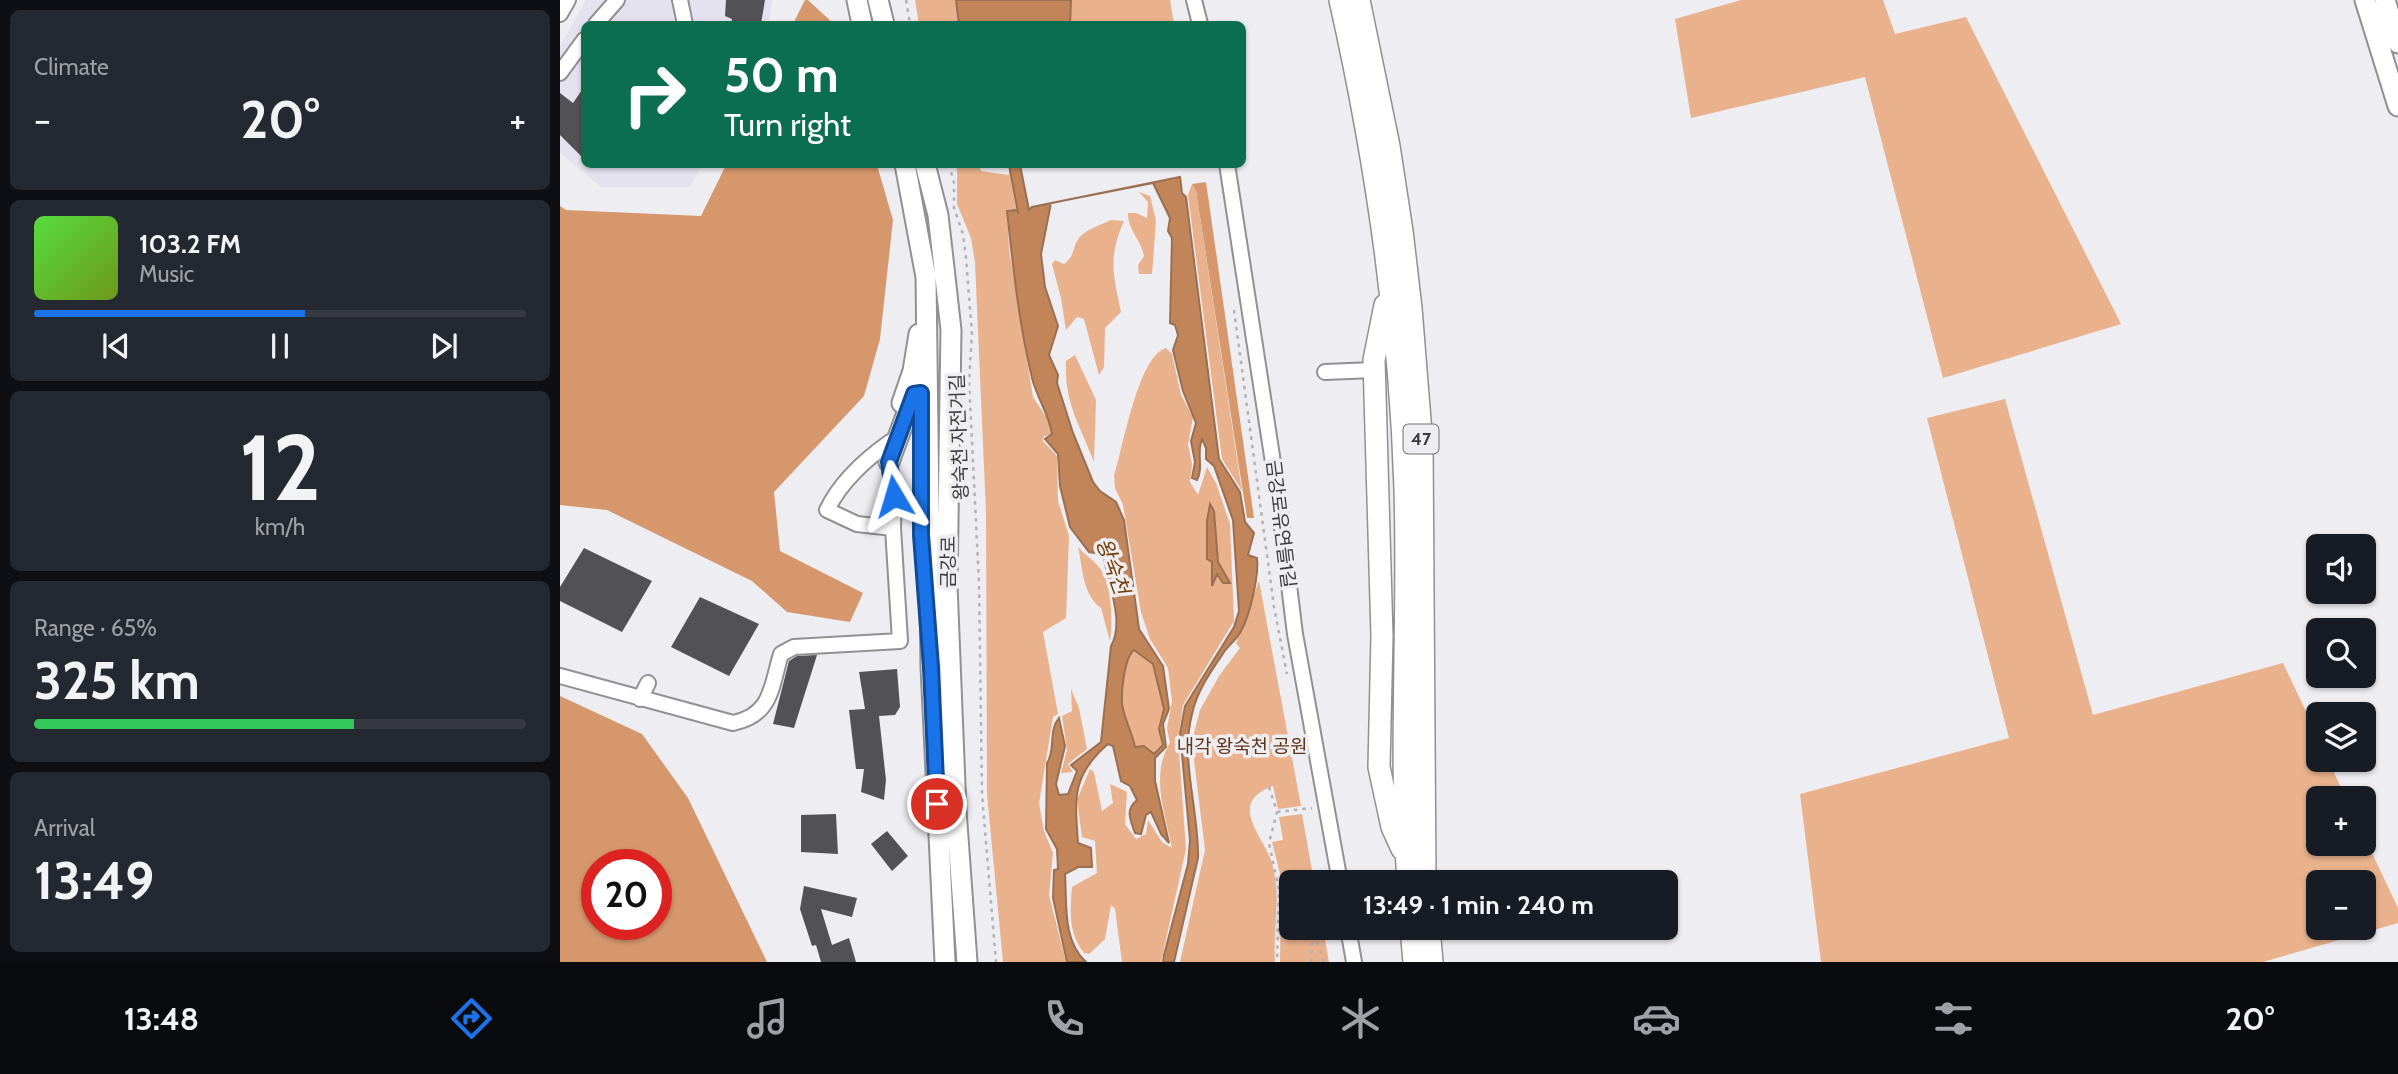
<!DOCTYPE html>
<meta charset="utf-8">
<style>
body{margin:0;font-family:Cabin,"Noto Sans KR",sans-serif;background:#242831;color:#f1f3f6;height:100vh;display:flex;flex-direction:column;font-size:26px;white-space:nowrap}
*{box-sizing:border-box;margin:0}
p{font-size:23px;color:#9ea1a6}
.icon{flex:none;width:38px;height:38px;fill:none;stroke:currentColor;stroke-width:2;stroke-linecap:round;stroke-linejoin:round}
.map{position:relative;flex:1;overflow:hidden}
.side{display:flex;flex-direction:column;gap:10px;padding:10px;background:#0d0f14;width:560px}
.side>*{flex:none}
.top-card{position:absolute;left:21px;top:21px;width:665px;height:147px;border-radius:10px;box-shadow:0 2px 5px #0004;background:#0b6e4f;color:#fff;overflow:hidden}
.fabs{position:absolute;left:1746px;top:534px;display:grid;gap:14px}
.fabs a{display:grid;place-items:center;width:70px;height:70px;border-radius:10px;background:#171b24;box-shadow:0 2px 5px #0004;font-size:35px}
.speed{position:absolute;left:21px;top:849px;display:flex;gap:14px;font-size:35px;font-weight:700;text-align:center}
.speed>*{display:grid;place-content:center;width:91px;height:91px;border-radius:50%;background:#171b24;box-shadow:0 2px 5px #0004;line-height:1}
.speed .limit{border:10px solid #d22;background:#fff;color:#111}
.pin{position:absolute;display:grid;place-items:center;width:60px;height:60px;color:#fff;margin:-30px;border:4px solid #fff;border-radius:50%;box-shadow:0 2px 7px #0007}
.me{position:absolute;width:77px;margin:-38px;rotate:353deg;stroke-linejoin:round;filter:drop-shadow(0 0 5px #0008)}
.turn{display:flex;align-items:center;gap:24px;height:147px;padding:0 28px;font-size:32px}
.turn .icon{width:91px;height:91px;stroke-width:2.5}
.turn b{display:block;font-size:49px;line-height:60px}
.big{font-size:52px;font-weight:700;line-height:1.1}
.side .card{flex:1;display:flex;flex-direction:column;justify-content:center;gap:10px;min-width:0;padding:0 24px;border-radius:10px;background:#242831}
.side .dial{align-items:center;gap:0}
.dial b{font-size:91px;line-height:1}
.song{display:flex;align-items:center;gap:21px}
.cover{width:84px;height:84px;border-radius:10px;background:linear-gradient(135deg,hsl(110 70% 55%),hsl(80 70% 35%))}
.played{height:7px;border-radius:4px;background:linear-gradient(90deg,#1a73e8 55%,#363941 55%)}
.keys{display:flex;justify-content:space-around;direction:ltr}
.heat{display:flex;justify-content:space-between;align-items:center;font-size:38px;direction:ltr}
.charge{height:10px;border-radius:5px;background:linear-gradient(90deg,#34c759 65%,#363941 0)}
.trip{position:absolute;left:719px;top:870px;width:399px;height:70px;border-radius:10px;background:#171b24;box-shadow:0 2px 5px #0004;font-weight:700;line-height:70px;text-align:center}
.dock{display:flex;height:112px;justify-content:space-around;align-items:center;background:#090b0e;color:#9ea1a6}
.dock .icon{width:49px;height:49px}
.dock .on{color:#1a73e8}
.dock b{font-size:32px;color:#f1f3f6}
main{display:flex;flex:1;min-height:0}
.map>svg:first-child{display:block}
</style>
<main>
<section class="side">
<div class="card"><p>Climate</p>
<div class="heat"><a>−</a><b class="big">20°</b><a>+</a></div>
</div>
<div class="card">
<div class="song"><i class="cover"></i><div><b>103.2 FM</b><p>Music</p></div></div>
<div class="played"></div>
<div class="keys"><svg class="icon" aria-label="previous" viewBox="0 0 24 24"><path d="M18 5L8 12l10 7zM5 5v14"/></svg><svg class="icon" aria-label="pause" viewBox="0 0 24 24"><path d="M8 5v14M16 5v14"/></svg><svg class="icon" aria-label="next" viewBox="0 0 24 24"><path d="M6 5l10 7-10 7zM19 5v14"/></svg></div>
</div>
<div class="card dial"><b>12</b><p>km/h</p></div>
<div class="card"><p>Range · 65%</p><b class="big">325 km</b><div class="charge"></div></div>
<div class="card"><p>Arrival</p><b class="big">13:49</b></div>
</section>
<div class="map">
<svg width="1838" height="962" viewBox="0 0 1838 962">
<rect width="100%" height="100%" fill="#eeedf2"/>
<path fill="#e4e2ef" d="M26 0H212L209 24H24V164L142 165 130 187H41L0 153V46Z"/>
<path fill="#e9b18c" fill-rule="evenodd" d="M355 0H396L399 24H359Z
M511 0H610L614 24H510Z
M1181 0H1323L1335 34 1406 17 1561 324 1383 378 1305 77 1131 118 1115 19Z
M397 165H419L421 171 449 175V165L458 212H447L449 249 473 397 490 423 491 434 483 437V441L497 456 498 501 509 536 506 618 483 632 498 714 493 717 479 803 484 831 493 853 489 895 506 962H443L427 794 426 512 415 263 411 238 397 204Z
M632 184 636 191 682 491 662 459 628 195Z
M579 192 590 196 596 221 592 274H579L578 265 584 256C581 239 568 231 568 213H576L587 218 588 202Z
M551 220 564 221C548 257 553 274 561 312L545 328 544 367 539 375 524 319 517 317 506 330 501 298 492 264 495 260 504 264C513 257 512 253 516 243 522 230 539 226 551 220Z
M606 348 612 354 621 395 633 417 628 444 632 464 630 482 638 495 647 467 656 483 670 524 674 621 623 705 618 738 626 849 601 962H562L555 909 551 905 545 939 529 954 524 953C508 932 510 912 512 887L537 873 535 841 522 837 517 800 530 769 534 772 542 811 553 803 550 784 567 792 565 824 576 839 586 834 588 820 602 842 612 848C605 813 590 775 610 743L607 728 612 701 608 668 590 639 581 612 563 505 555 488 554 476C563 448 578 356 606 348Z
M515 355 536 400 534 462C520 425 504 403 506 361Z
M1445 399 1533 715 1723 663 1759 739V760H1768L1786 798H1759V844H1804V836L1838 908V923L1703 962H1261L1240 794 1449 738 1367 418ZM1804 882V928H1759V882Z
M518 547C524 554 532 559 538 566 552 580 553 622 550 641L541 608C522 594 523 568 518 547Z
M699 581 741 806 718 809 713 786C703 790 692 795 690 807 688 825 706 844 712 863 721 895 713 929 715 962H620L645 850 634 760V733L640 710 659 676 680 648 676 643Z
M573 650 593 664 604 709 599 729 603 745 594 754 575 747C572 734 566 722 563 709 560 697 564 658 573 650Z
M511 689 519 708 527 749 508 764 513 772 501 773 507 750 502 716 512 711Z
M742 814 754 882H732V928H763L769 962H720L721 878 712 842 723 840 719 817Z"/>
<path fill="#d6976c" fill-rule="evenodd" d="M245 0H248L274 24H233Z
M166 165H317L333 220 320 339 304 396 214 492 220 551 303 593 290 622 227 612 192 581 47 510 0 505V206L6 210 141 216Z
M646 182 694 518H687L636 191 632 184Z
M0 696 82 734 128 798 207 962H0ZM96 864V924H37V864Z"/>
<path fill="#c2855a" stroke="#9a6f52" stroke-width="2" fill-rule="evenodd" d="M396 0H511L510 24H399Z
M449 165H460L469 210 472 207 620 177 622 193 626 197 659 459 680 492 685 522 694 533 688 555 697 558C699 576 690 615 681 631 677 639 669 645 664 652 651 671 637 691 632 714 620 761 639 810 638 858L614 962H603L604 955 628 864 630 840 620 733 625 706 674 627 679 611 673 520 654 466 646 459V448L642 439C636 454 644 467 637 480L632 478 635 462 631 441 636 423 623 391 613 350 618 335 615 325 610 323 612 238 608 231 610 218 593 183 491 203 481 254 485 287 498 326 489 355 498 375 497 383 513 433 533 482 540 491 556 502 564 520 579 629 603 666 609 709 603 724 606 747 595 758V781L609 843 601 834 591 812 586 815 581 834 575 833C570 819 565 810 577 800L570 786 561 781 553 746 548 744C511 776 515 799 518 843L531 848 532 867H518L505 874C507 904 502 940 526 962H507L493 898 494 870 498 869 497 849 486 829 487 763C496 750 488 731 499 718L505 746 496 784 499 795 508 794 517 771 511 765 541 742 551 646C565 622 548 584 544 558L541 554 529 552 510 527 500 486 498 454 485 439 492 434C489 414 477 398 472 378 459 324 453 267 447 211L455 210 458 212ZM574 650 593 664 604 709 599 729 603 745 594 754 584 746 575 747C572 733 566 722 563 709 560 697 564 658 574 650Z
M650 504 654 511 658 562 670 583H663L657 574 652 586V562L647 559V521Z"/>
<path fill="#525256" d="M166 0H205L201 24H171L172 19 165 16Z
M24 87V159L0 135V93L13 103Z
M24 548 92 581 62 632 0 601V587Z
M140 597 199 624 169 676 111 647Z
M257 655 234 728 213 724 229 661 237 656Z
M337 669 340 707 335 715 319 716 326 780 324 800 301 792 304 769H296L289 710 305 709 299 672Z
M276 814 278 854 241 852V815Z
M327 831 348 856 332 871 311 844Z
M244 886 297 898 292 917 261 909 272 945 289 938 296 962H261L256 945 252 946 240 909Z"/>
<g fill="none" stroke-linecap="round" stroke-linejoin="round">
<g stroke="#919095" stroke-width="18">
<path id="minor" d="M120 0 125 24
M634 0 640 24
M0 14 8 0
M36 24 57 0
M0 73 24 40
M667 164 718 495 735 634 780 882
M765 372 814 370
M329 462 334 496 333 528 297 524 267 510C280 483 306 459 330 442
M0 676 173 723C212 715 211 687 221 654L234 647 340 641 333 528
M80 699 88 683
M788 928 794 962"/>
</g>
<g stroke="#919095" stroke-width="23">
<path id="major" d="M297 0 302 24
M318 0 324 24
M1805 0 1838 106
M1825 0 1838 43
M345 164 366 277 371 667 385 962
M365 164 378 215 391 330 387 585 396 810 407 962
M342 403 353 371 359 334
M329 462 354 394 361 393 362 413"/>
</g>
<g stroke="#919095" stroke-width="24">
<path id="highway" d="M780 0C816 160 840 325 845 489 849 620 839 751 848 882
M799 0 829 146 842 231 851 308 862 445 865 882
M825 305 814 360 822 636 819 767 832 827 842 849
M851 928 854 962
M869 928 872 962"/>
</g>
<path stroke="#b2b1b5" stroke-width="2.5" stroke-dasharray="3.5 5" stroke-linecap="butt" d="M346 0 350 24
M389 164 394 183V208L403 234 406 258 412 334 409 381 419 583 422 794 436 962
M674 310 714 607 727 674
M709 787 717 812 709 843 719 890 717 962
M717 812 752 808
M751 962 752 942H757L764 962"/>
<use href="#minor" stroke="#fff" stroke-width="14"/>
<use href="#major" stroke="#fff" stroke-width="19"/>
<use href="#highway" stroke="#fff" stroke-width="21"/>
</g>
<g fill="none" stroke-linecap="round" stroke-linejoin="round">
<g stroke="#114b97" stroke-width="18">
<path id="route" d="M334 496 329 462 354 394 361 393V535L371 667 377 804"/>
</g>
<use href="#route" stroke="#1a73e8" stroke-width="12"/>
</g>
<g text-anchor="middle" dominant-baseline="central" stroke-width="7" stroke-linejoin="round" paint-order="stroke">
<rect fill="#eeedf2" stroke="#717074" stroke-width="2" x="843.5" y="424.5" width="35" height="29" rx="5"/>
<g font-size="18" font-weight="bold" fill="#3c3b3e">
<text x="861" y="439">47</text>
</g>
<g font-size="19" fill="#3c3b3e" stroke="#eeedf2">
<text transform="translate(399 437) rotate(-92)">왕숙천 자전거길</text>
<text transform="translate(721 524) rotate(83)">금강로유연들1길</text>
<text transform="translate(388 562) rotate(-90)">금강로</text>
</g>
<g font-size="19" fill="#603616" stroke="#eeedf2">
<text x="682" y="746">내각 왕숙천 공원</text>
</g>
<g font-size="21" font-style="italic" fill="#753c06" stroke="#eeedf2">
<text transform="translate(553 566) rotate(70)">왕숙천</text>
</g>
</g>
</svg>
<div class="fabs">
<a><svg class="icon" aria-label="sound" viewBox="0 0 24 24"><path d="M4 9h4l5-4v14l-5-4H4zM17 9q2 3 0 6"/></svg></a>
<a><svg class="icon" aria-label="search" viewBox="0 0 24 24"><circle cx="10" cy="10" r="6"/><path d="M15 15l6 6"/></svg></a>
<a><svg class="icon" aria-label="layers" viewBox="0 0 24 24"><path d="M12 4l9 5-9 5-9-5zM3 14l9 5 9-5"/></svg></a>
<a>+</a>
<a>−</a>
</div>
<div class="speed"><div class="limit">20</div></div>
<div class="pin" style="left:377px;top:804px;background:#d93025"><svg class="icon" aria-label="arrive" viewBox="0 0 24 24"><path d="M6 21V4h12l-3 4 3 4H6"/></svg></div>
<svg class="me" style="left:334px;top:496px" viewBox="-20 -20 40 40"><path d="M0-17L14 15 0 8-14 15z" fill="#1a73e8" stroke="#fff" stroke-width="4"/></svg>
<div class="trip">13:49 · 1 min · 240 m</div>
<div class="top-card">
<div class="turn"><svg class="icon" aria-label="right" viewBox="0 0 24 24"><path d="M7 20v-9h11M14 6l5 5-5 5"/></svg><div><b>50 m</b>Turn right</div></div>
</div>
</div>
</main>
<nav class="dock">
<b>13:48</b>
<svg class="icon on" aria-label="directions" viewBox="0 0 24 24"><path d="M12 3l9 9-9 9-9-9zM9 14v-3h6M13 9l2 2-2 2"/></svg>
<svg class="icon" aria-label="music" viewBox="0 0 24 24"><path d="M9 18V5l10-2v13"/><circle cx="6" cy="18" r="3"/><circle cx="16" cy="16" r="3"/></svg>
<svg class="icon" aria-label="phone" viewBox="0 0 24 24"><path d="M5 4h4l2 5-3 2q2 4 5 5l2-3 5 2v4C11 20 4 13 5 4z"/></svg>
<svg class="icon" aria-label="climate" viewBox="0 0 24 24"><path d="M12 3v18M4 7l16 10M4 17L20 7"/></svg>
<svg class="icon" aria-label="car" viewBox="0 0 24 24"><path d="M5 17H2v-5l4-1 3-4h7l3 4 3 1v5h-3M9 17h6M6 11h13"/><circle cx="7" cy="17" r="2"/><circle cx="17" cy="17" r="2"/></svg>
<svg class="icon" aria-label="filters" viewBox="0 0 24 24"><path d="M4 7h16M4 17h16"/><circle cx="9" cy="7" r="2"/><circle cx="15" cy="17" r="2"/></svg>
<b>20°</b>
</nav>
